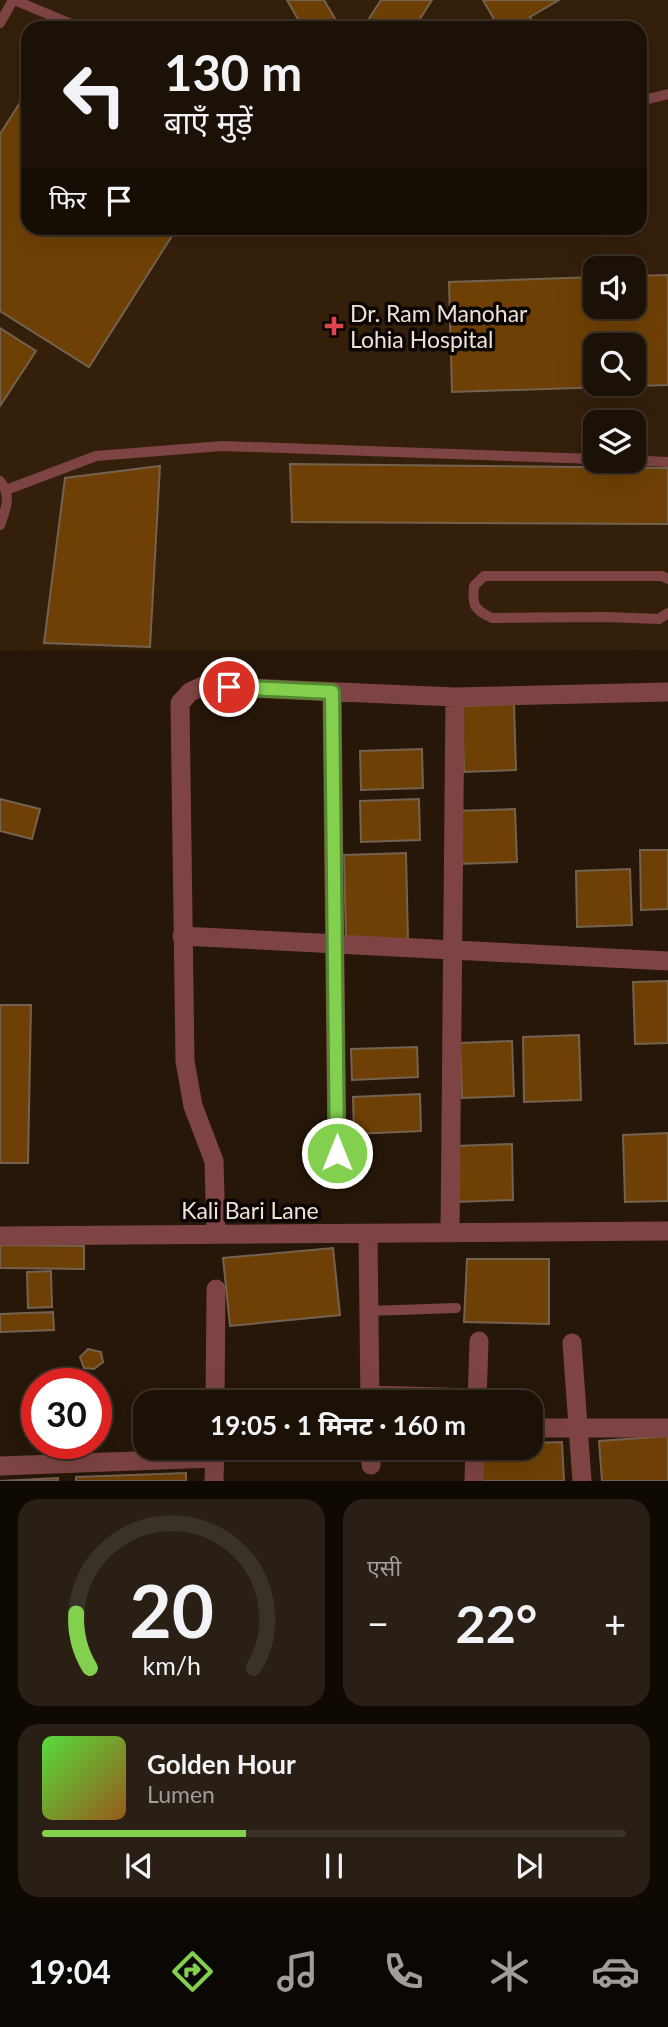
<!DOCTYPE html>
<html lang="hi">
<meta charset="utf-8">
<style>
body{margin:0;font-family:Lato,"Noto Sans Devanagari",sans-serif;background:#291f14;color:#f1f3f6;height:100vh;display:flex;flex-direction:column;font-size:26px;white-space:nowrap}
*{box-sizing:border-box;margin:0}
p{font-size:23px;color:#a09d9b}
.icon{flex:none;width:38px;height:38px;fill:none;stroke:currentColor;stroke-width:2;stroke-linecap:round;stroke-linejoin:round}
.map{position:relative;height:1481px;overflow:hidden}
.sheet{display:flex;flex-direction:column;gap:18px;padding:18px;background:#0f0903;flex:1}
.sheet>*{flex:none}
.banner{position:absolute;left:21px;top:21px;width:626px;height:214px;border-radius:21px;box-shadow:0 7px 28px #0002,0 0 0 2px #3a3128;background:#1c1106;color:#f1f3f6;overflow:hidden}
.fabs{position:absolute;left:583px;top:256px;display:grid;gap:14px}
.fabs a{display:grid;place-items:center;width:63px;height:63px;border-radius:14px;background:#1c1106;box-shadow:0 7px 28px #0002,0 0 0 2px #3a3128;font-size:35px}
.speed{position:absolute;left:21px;top:1368px;display:flex;gap:14px;font-size:35px;font-weight:700;text-align:center}
.speed>*{display:grid;place-content:center;width:91px;height:91px;border-radius:50%;background:#1c1106;box-shadow:0 7px 28px #0002,0 0 0 2px #3a3128;line-height:1}
.speed .limit{border:10px solid #d22;background:#fff;color:#111}
.pin{position:absolute;display:grid;place-items:center;width:60px;height:60px;color:#fff;margin:-30px;border:4px solid #fff;border-radius:50%;box-shadow:0 2px 7px #0007}
.me{position:absolute;width:77px;margin:-38px;rotate:0deg;stroke-linejoin:round;filter:drop-shadow(0 0 5px #0008)}
.turn{display:flex;align-items:center;gap:24px;height:147px;padding:0 28px;font-size:32px}
.turn .icon{width:91px;height:91px;stroke-width:2.5}
.turn b{display:block;font-size:49px;line-height:60px}
.then{display:flex;align-items:center;height:66px;padding:0 28px;background:#0003;gap:14px;font-size:26px}
.big{font-size:52px;font-weight:700;line-height:1.1}
.sheet .card{flex:1;display:flex;flex-direction:column;justify-content:center;gap:10px;min-width:0;padding:0 24px;border-radius:21px;background:#291f14}
.sheet .dial{align-items:center;gap:0}
.dial svg{height:182px;overflow:visible;fill:none;stroke:#3a3128;stroke-width:7;stroke-linecap:round;text-anchor:middle}
.dial text{fill:#f1f3f6;stroke:none}
.song{display:flex;align-items:center;gap:21px}
.cover{width:84px;height:84px;border-radius:10px;background:linear-gradient(135deg,hsl(110 70% 55%),hsl(30 70% 35%))}
.played{height:7px;border-radius:4px;background:linear-gradient(90deg,#83d04f 35%,#3a3128 35%)}
.keys{display:flex;justify-content:space-around;direction:ltr}
.heat{display:flex;justify-content:space-between;align-items:center;font-size:38px;direction:ltr}
.sheet .tiles{flex:1;display:grid;gap:18px;grid-template-columns:1fr 1fr}
.card:last-child{grid-column:span 2}
.trip{position:absolute;left:133px;top:1390px;width:410px;height:70px;border-radius:21px;background:#1c1106;box-shadow:0 7px 28px #0002,0 0 0 2px #3a3128;font-weight:700;line-height:70px;text-align:center}
.tab-bar{display:flex;height:112px;justify-content:space-around;align-items:center;background:#0b0702;color:#a09d9b}
.tab-bar .icon{width:49px;height:49px}
.tab-bar .on{color:#83d04f}
.tab-bar b{font-size:32px;color:#f1f3f6}
.map>svg:first-child{display:block}
</style>
<div class="map">
<svg width="668" height="1481" viewBox="0 0 668 1481">
<rect width="100%" height="100%" fill="#261708"/>
<path fill="#341f0a" fill-rule="evenodd" d="M0 0H668V650L0 651ZM28 28H640V228H28ZM595 268H634V306H595ZM595 345H634V383H595ZM595 422H634V460H595Z"/>
<path fill="#6e4005" stroke="#746250" stroke-width="2" fill-rule="evenodd" d="M287 0H324L340 27 303 28Z
M381 0H432L414 28H363Z
M483 0H559L530 17 536 28H499Z
M28 90V228H177L89 367 0 311V134Z
M668 275V385L452 392 449 282 595 277V306H634V276ZM595 345H634V383H595Z
M0 328 36 351 0 406Z
M290 464 668 468V524L292 522Z
M160 466 150 647 44 643 65 478Z
M514 704 516 770 464 772 462 706Z
M422 749 423 788 361 790 360 751Z
M0 799 40 809 32 839 0 831Z
M419 799 420 840 361 842 360 801Z
M515 809 517 862 456 864 455 811Z
M640 850H668V909L641 910Z
M406 853 408 940 346 942 344 855Z
M630 869 632 925 577 927 576 871Z
M668 981V1043L635 1044 633 982Z
M0 1005H31L28 1163H0Z
M579 1035 581 1100 524 1102 523 1037Z
M512 1041 514 1096 462 1098 460 1043Z
M417 1047 418 1077 352 1080 351 1049Z
M420 1094 421 1131 354 1134 353 1097Z
M668 1133V1201L625 1202 623 1135Z
M512 1144 513 1200 455 1202 454 1146Z
M0 1245 84 1246V1269L0 1268Z
M333 1248 340 1315 230 1326 223 1258Z
M467 1259H549V1324L464 1322Z
M51 1271 52 1307 28 1308 27 1272Z
M53 1312 54 1330 0 1332V1314Z
M88 1349 101 1352 103 1362 94 1369 84 1368 80 1357Z
M668 1436V1481H602L599 1441Z
M562 1442 564 1481H480L479 1447H530V1443Z
M186 1473V1481H76V1477Z
M58 1478V1481H0Z"/>
<g fill="none" stroke-linecap="round" stroke-linejoin="round">
<path stroke="#7d4443" stroke-width="10" d="M14 0 81 28
M0 23 13 0
M640 101 668 94
M628 460 668 462
M0 481C12 496 6 508 0 525
M6 490 96 456 222 446 595 459
M668 579 662 576H484L474 586C472 605 474 610 492 618L606 617 659 619 668 613
M369 1311 456 1308"/>
<path stroke="#7d4443" stroke-width="19" d="M332 692 337 1153
M182 936 668 961
M450 1233 455 697
M216 1234 214 1161 193 1106 185 1061 180 703 190 692 203 686 455 697 668 692
M368 1234 370 1402
M0 1236 668 1231
M572 1343 582 1481
M370 1395 477 1398
M215 1402 216 1289
M477 1402 479 1341
M530 1428H668
M371 1447V1465
M0 1466 215 1458
M214 1481 215 1447
M474 1481 475 1447"/>
</g>
<g fill="none" stroke-linecap="round" stroke-linejoin="round">
<g stroke="#558733" stroke-width="18">
<path id="route" d="M229 687 332 692 337 1153"/>
</g>
<use href="#route" stroke="#83d04f" stroke-width="12"/>
</g>
<path fill="#e0444e" stroke="#0a0502" stroke-width="2.5" d="M330.5 315.5h7v7h7v7h-7v7h-7v-7h-7v-7h7z"/>
<g text-anchor="middle" dominant-baseline="central" stroke-width="7" stroke-linejoin="round" paint-order="stroke">
<g font-size="23" fill="#ede2d8" stroke="#0a0502" text-anchor="start">
<text x="350" y="313">Dr. Ram Manohar<tspan x="350" dy="26">Lohia Hospital</tspan></text>
</g>
<g font-size="23" fill="#ede2d8" stroke="#0a0502">
<text x="250" y="1210">Kali Bari Lane</text>
</g>
</g>
</svg>
<div class="fabs">
<a><svg class="icon" aria-label="sound" viewBox="0 0 24 24"><path d="M4 9h4l5-4v14l-5-4H4zM17 9q2 3 0 6"/></svg></a>
<a><svg class="icon" aria-label="search" viewBox="0 0 24 24"><circle cx="10" cy="10" r="6"/><path d="M15 15l6 6"/></svg></a>
<a><svg class="icon" aria-label="layers" viewBox="0 0 24 24"><path d="M12 4l9 5-9 5-9-5zM3 14l9 5 9-5"/></svg></a>
</div>
<div class="speed"><div class="limit">30</div></div>
<div class="pin" style="left:229px;top:687px;background:#d93025"><svg class="icon" aria-label="arrive" viewBox="0 0 24 24"><path d="M6 21V4h12l-3 4 3 4H6"/></svg></div>
<svg class="me" style="left:337px;top:1153px" viewBox="-20 -20 40 40"><circle r="17" fill="#83d04f" stroke="#fff" stroke-width="3"/><path d="M0-11L8 9 0 5-8 9z" fill="#fff"/></svg>
<div class="trip">19:05 · 1 मिनट · 160 m</div>
<div class="banner">
<div class="turn"><svg class="icon" aria-label="left" viewBox="0 0 24 24"><path d="M17 20v-9H6M10 6l-5 5 5 5"/></svg><div><b>130 m</b>बाएँ मुड़ें</div></div>
<div class="then">फिर<svg class="icon" aria-label="arrive" viewBox="0 0 24 24"><path d="M6 21V4h12l-3 4 3 4H6"/></svg></div>
</div>
</div>
<section class="sheet">
<div class="tiles">
<div class="card dial"><svg viewBox="0 0 100 80">
<path d="M14 69A42 42 0 1 1 86 69"/>
<path d="M14 69A42 42 0 0 1 8 45" stroke="#83d04f"/>
<text x="50" y="56" font-size="32" font-weight="700">20</text>
<text x="50" y="72" font-size="11">km/h</text>
</svg></div>
<div class="card"><p>एसी</p>
<div class="heat"><a>−</a><b class="big">22°</b><a>+</a></div>
</div>
<div class="card">
<div class="song"><i class="cover"></i><div><b>Golden Hour</b><p>Lumen</p></div></div>
<div class="played"></div>
<div class="keys"><svg class="icon" aria-label="previous" viewBox="0 0 24 24"><path d="M18 5L8 12l10 7zM5 5v14"/></svg><svg class="icon" aria-label="pause" viewBox="0 0 24 24"><path d="M8 5v14M16 5v14"/></svg><svg class="icon" aria-label="next" viewBox="0 0 24 24"><path d="M6 5l10 7-10 7zM19 5v14"/></svg></div>
</div>
</div>
</section>
<nav class="tab-bar">
<b>19:04</b>
<svg class="icon on" aria-label="directions" viewBox="0 0 24 24"><path d="M12 3l9 9-9 9-9-9zM9 14v-3h6M13 9l2 2-2 2"/></svg>
<svg class="icon" aria-label="music" viewBox="0 0 24 24"><path d="M9 18V5l10-2v13"/><circle cx="6" cy="18" r="3"/><circle cx="16" cy="16" r="3"/></svg>
<svg class="icon" aria-label="phone" viewBox="0 0 24 24"><path d="M5 4h4l2 5-3 2q2 4 5 5l2-3 5 2v4C11 20 4 13 5 4z"/></svg>
<svg class="icon" aria-label="climate" viewBox="0 0 24 24"><path d="M12 3v18M4 7l16 10M4 17L20 7"/></svg>
<svg class="icon" aria-label="car" viewBox="0 0 24 24"><path d="M5 17H2v-5l4-1 3-4h7l3 4 3 1v5h-3M9 17h6M6 11h13"/><circle cx="7" cy="17" r="2"/><circle cx="17" cy="17" r="2"/></svg>
</nav>
